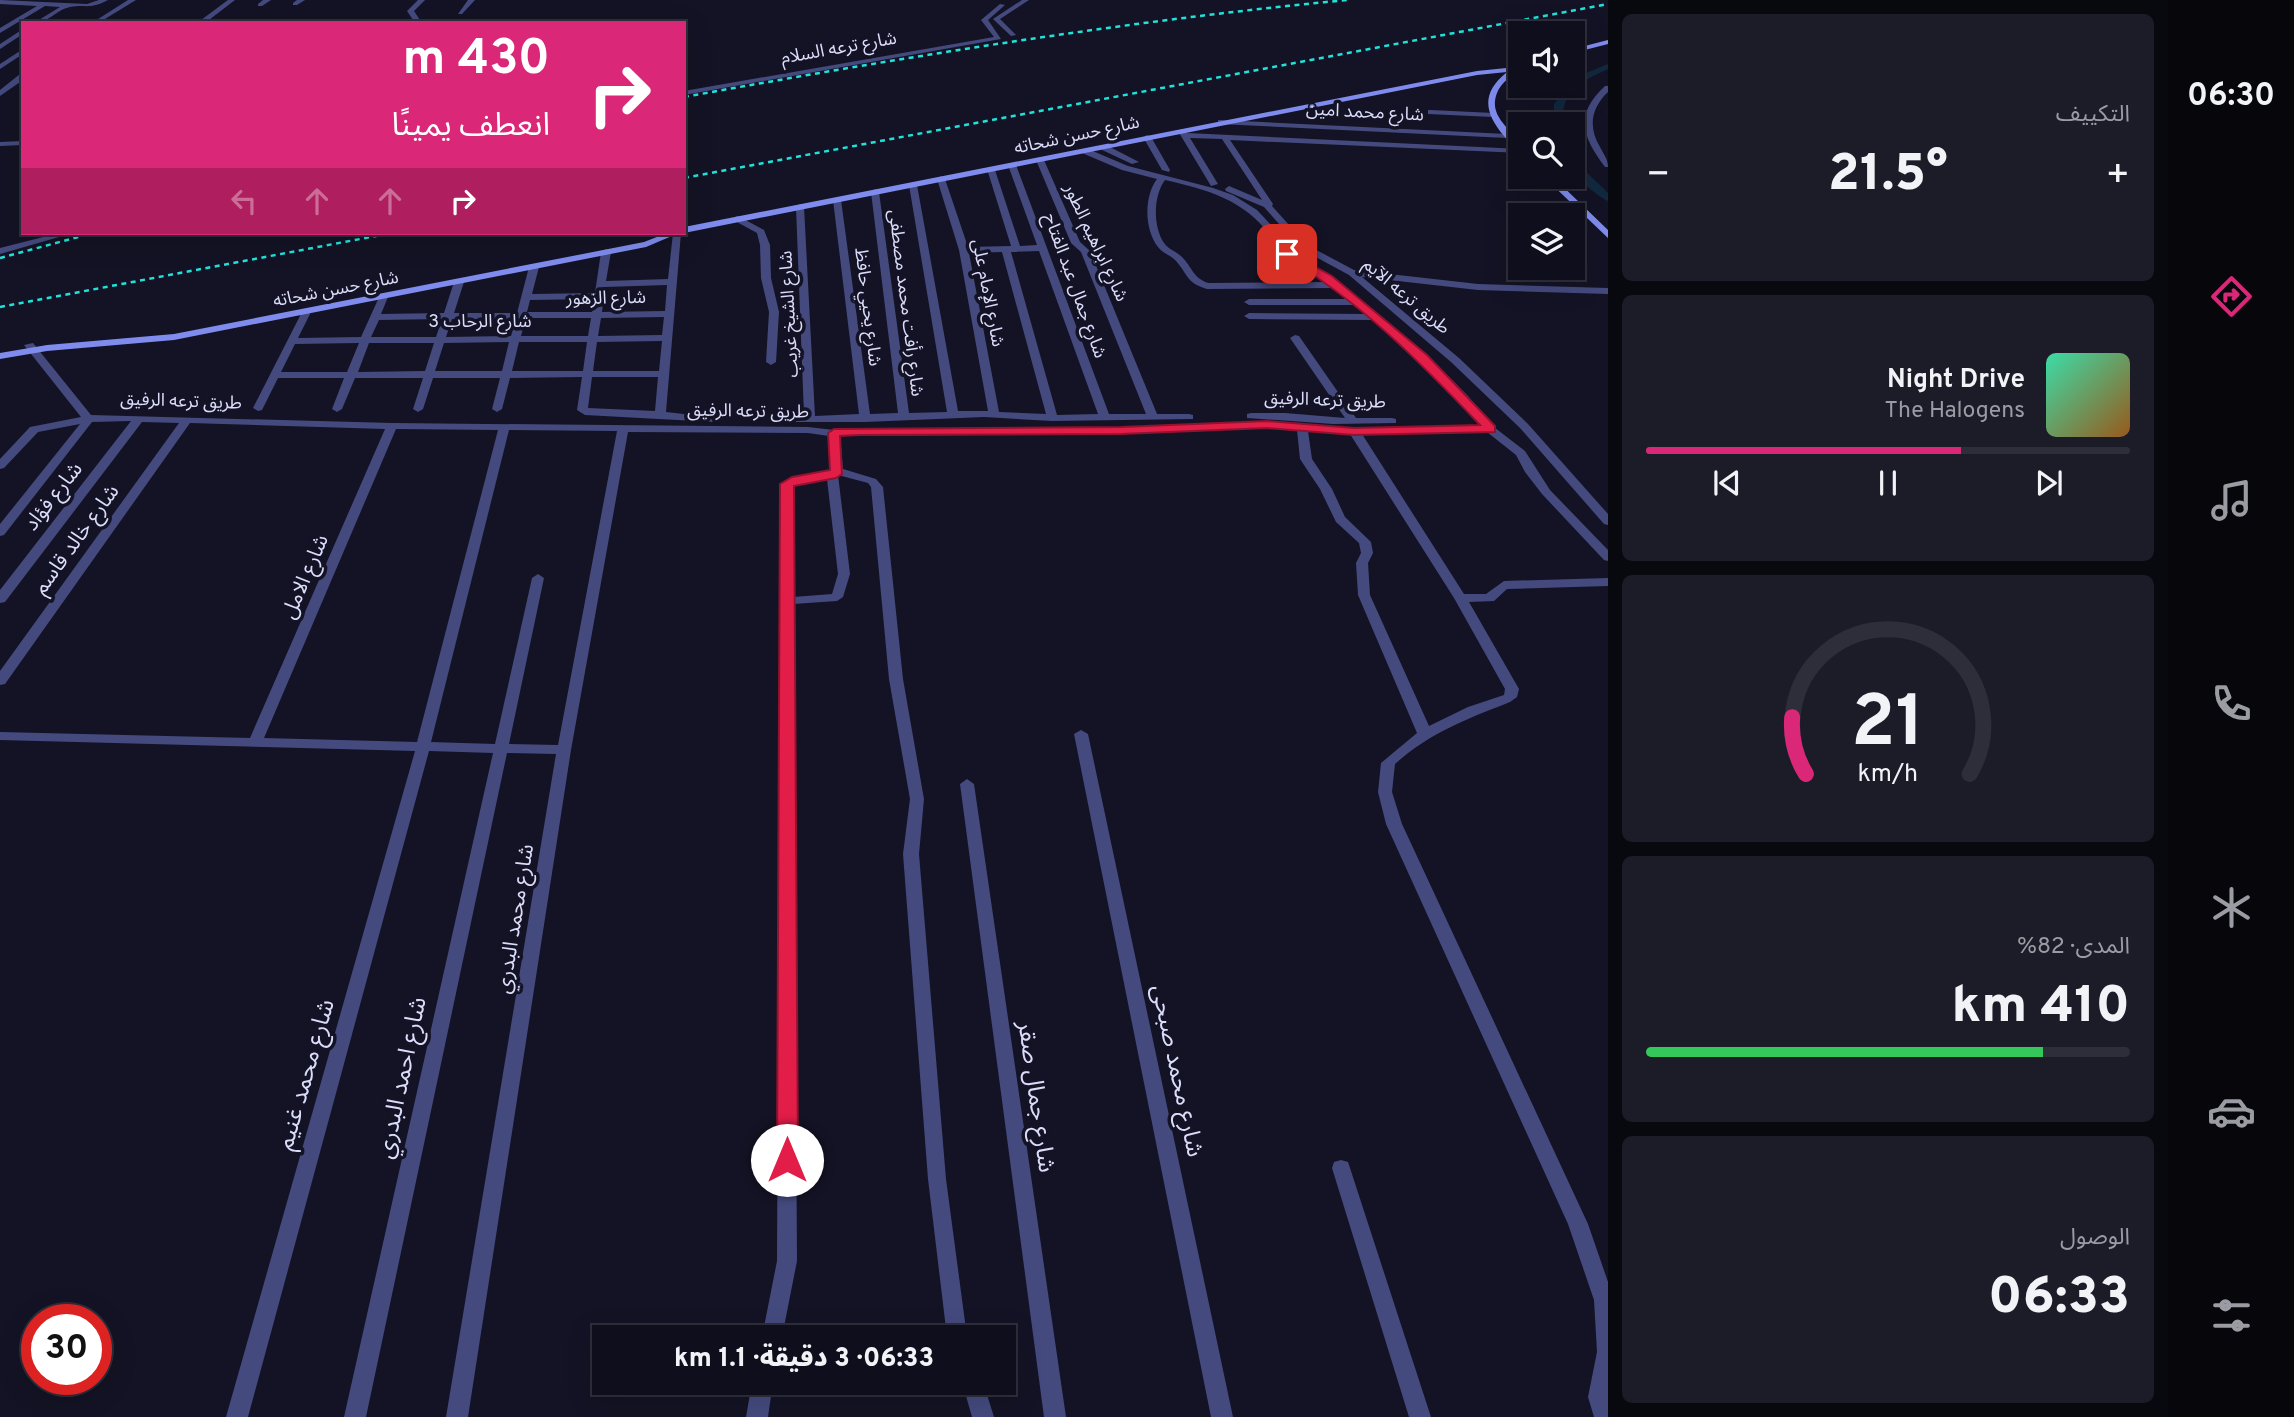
<!DOCTYPE html>
<html lang="ar">
<meta charset="utf-8">
<style>
body{margin:0;font-family:Overpass,"Noto Sans Arabic",sans-serif;background:#1c1c29;color:#f1f3f6;direction:rtl;height:100vh;display:flex;flex-direction:column;font-size:26px;white-space:nowrap}
*{box-sizing:border-box;margin:0}
p{font-size:23px;color:#9b9ca3}
.icon{flex:none;width:38px;height:38px;fill:none;stroke:currentColor;stroke-width:2;stroke-linecap:round;stroke-linejoin:round}
.map{position:relative;flex:1;overflow:hidden;direction:ltr}
.side{display:flex;flex-direction:column;gap:14px;padding:14px;background:#08080f;width:560px}
.side>*{flex:none}
.guide{position:absolute;left:21px;top:21px;width:665px;height:214px;border-radius:0px;box-shadow:0 7px 28px #0002,0 0 0 2px #2e2e3b;direction:rtl;background:#db2777;color:#fff;overflow:hidden}
.tools{position:absolute;left:1508px;top:21px;display:grid;gap:14px}
.tools a{display:grid;place-items:center;width:77px;height:77px;border-radius:0px;background:#0e0e1c;box-shadow:0 7px 28px #0002,0 0 0 2px #2e2e3b;font-size:35px}
.speed{position:absolute;left:21px;top:1304px;display:flex;gap:14px;font-size:35px;font-weight:700;text-align:center}
.speed>*{display:grid;place-content:center;width:91px;height:91px;border-radius:50%;background:#0e0e1c;box-shadow:0 7px 28px #0002,0 0 0 2px #2e2e3b;line-height:1}
.speed .limit{border:10px solid #d22;background:#fff;color:#111}
.pin{position:absolute;display:grid;place-items:center;width:60px;height:60px;color:#fff;margin:-30px;border-radius:14px;box-shadow:0 4px 10px #0006}
.me{position:absolute;width:77px;margin:-38px;rotate:0deg;stroke-linejoin:round;filter:drop-shadow(0 0 5px #0008)}
.turn{display:flex;align-items:center;gap:24px;height:147px;padding:0 21px;font-size:32px}
.turn .icon{width:91px;height:91px;stroke-width:2.5}
.turn b{display:block;font-size:49px;line-height:60px}
.lanes{display:flex;align-items:center;height:66px;padding:0 21px;background:#0003;justify-content:center;gap:35px;direction:ltr}
.lanes .off{opacity:.35}
.big{font-size:52px;font-weight:800;line-height:1.1}
.side .tile{flex:1;display:flex;flex-direction:column;justify-content:center;gap:10px;min-width:0;padding:0 24px;border-radius:10px;background:#1c1c29}
.side .dial{align-items:center;gap:0}
.dial svg{height:182px;overflow:visible;fill:none;stroke:#2e2e3b;stroke-width:7;stroke-linecap:round;text-anchor:middle}
.dial text{fill:#f1f3f6;stroke:none}
.song{display:flex;align-items:center;gap:21px}
.cover{width:84px;height:84px;border-radius:10px;background:linear-gradient(135deg,hsl(160 70% 55%),hsl(30 70% 35%))}
.played{height:7px;border-radius:4px;background:linear-gradient(90deg,#db2777 65%,#2e2e3b 65%)}
.keys{display:flex;justify-content:space-around;direction:ltr}
.heat{display:flex;justify-content:space-between;align-items:center;font-size:38px;direction:ltr}
.charge{height:10px;border-radius:5px;background:linear-gradient(90deg,#34c759 82%,#2e2e3b 0)}
.trip{position:absolute;left:592px;top:1325px;width:424px;height:70px;border-radius:0px;background:#0e0e1c;box-shadow:0 7px 28px #0002,0 0 0 2px #2e2e3b;font-weight:800;line-height:70px;text-align:center;direction:rtl}
main{display:flex;flex:1;min-height:0}
.tab-bar{display:flex;flex-direction:column;width:126px;justify-content:space-around;align-items:center;background:#06060b;color:#9b9ca3}
.tab-bar .icon{width:49px;height:49px}
.tab-bar .selected{color:#db2777}
.tab-bar b{font-size:32px;color:#f1f3f6}
.map>svg:first-child{display:block}
</style>
<main>
<nav class="tab-bar">
<b>06:30</b>
<svg class="icon selected" aria-label="directions" viewBox="0 0 24 24"><path d="M12 3l9 9-9 9-9-9zM9 14v-3h6M13 9l2 2-2 2"/></svg>
<svg class="icon" aria-label="music" viewBox="0 0 24 24"><path d="M9 18V5l10-2v13"/><circle cx="6" cy="18" r="3"/><circle cx="16" cy="16" r="3"/></svg>
<svg class="icon" aria-label="phone" viewBox="0 0 24 24"><path d="M5 4h4l2 5-3 2q2 4 5 5l2-3 5 2v4C11 20 4 13 5 4z"/></svg>
<svg class="icon" aria-label="climate" viewBox="0 0 24 24"><path d="M12 3v18M4 7l16 10M4 17L20 7"/></svg>
<svg class="icon" aria-label="car" viewBox="0 0 24 24"><path d="M5 17H2v-5l4-1 3-4h7l3 4 3 1v5h-3M9 17h6M6 11h13"/><circle cx="7" cy="17" r="2"/><circle cx="17" cy="17" r="2"/></svg>
<svg class="icon" aria-label="filters" viewBox="0 0 24 24"><path d="M4 7h16M4 17h16"/><circle cx="9" cy="7" r="2"/><circle cx="15" cy="17" r="2"/></svg>
</nav>
<section class="side">
<div class="tile"><p>التكييف</p>
<div class="heat"><a>−</a><b class="big">21.5°</b><a>+</a></div>
</div>
<div class="tile">
<div class="song"><i class="cover"></i><div><b>Night Drive</b><p>The Halogens</p></div></div>
<div class="played"></div>
<div class="keys"><svg class="icon" aria-label="previous" viewBox="0 0 24 24"><path d="M18 5L8 12l10 7zM5 5v14"/></svg><svg class="icon" aria-label="pause" viewBox="0 0 24 24"><path d="M8 5v14M16 5v14"/></svg><svg class="icon" aria-label="next" viewBox="0 0 24 24"><path d="M6 5l10 7-10 7zM19 5v14"/></svg></div>
</div>
<div class="tile dial"><svg viewBox="0 0 100 80">
<path d="M14 69A42 42 0 1 1 86 69"/>
<path d="M14 69A42 42 0 0 1 8 44" stroke="#db2777"/>
<text x="50" y="56" font-size="32" font-weight="700">21</text>
<text x="50" y="72" font-size="11">km/h</text>
</svg></div>
<div class="tile"><p>المدى · 82%</p><b class="big">410 km</b><div class="charge"></div></div>
<div class="tile"><p>الوصول</p><b class="big">06:33</b></div>
</section>
<div class="map">
<svg width="1608" height="1417" viewBox="0 0 1608 1417">
<rect width="100%" height="100%" fill="#131325"/>
<g fill="none" stroke-linecap="round" stroke-linejoin="round">
<path fill="#11293f" fill-rule="evenodd" d="M1608 64V69C1580 82 1562 90 1562 124H1554V104L1569 86H1573L1574 78Z
M1573 159 1608 193V201C1593 193 1573 177 1573 159Z"/>
<path fill="#444a7e" fill-rule="evenodd" d="M0 0 87 4 99 0H108C90 10 86 4 70 7 56 10 48 23 34 23L60 7 45 6 0 33V28L37 6 0 4Z
M128 0H136L100 22 95 21Z
M228 0H235L205 23H197Z
M263 0H271L262 6H258V4Z
M297 0H305L297 5H293V3Z
M418 0H425L414 11 422 23H415L407 11Z
M468 0H475L462 14H458Z
M1022 0H1029L1000 19 1016 35 1011 36 993 19Z
M1000 4 1005 5 988 20 1001 39 684 95V91L994 37 981 20Z
M23 29V34L0 49V44Z
M23 49V54L0 69V64Z
M20 74H23V80L0 96V90Z
M1605 86H1608V92C1591 108 1588 127 1600 147 1604 155 1608 159 1608 167H1605C1582 136 1574 115 1605 86Z
M1431 110 1493 113 1497 115 1493 117 1428 114V110Z
M1221 120 1507 134 1511 136 1507 138 1218 124V120Z
M1182 129 1187 133 1521 149V153L1230 140 1273 204 1272 206 1307 245 1354 270 1478 284 1608 288V294L1478 290 1362 277 1459 358 1528 424 1608 514V525L1604 524 1520 428 1451 362 1349 275 1301 249 1264 207 1226 191 1225 189 1229 186 1262 200 1222 139 1190 138 1218 184 1211 186 1178 131Z
M1147 135 1151 137 1170 170 1169 172 1162 170 1143 137Z
M23 141V145L0 146V142Z
M1100 145H1106L1139 162 1132 164 1100 149Z
M1082 149H1088L1128 166 1213 188 1233 195 1257 210 1271 225 1290 252 1331 276 1427 355 1468 396 1490 424 1525 451 1550 490 1608 550V561L1604 560 1542 494 1525 472 1516 455 1487 432 1362 434 1464 594H1486L1504 581 1608 578V586L1507 589 1494 601 1469 602 1519 689 1517 697 1510 702C1467 719 1431 732 1395 764L1392 792 1402 824 1588 1224 1608 1282V1417H1594L1588 1397 1597 1352 1594 1300 1568 1224 1386 824 1378 792 1381 763 1417 733 1358 595 1356 563 1361 553 1359 543 1336 522 1320 489 1300 459 1297 430 1267 428 1121 434 840 436 843 469 876 479 883 487 903 679 924 799 919 854 946 1179 967 1337H947L928 1179 903 854 910 799 889 679 871 487 868 483 838 475 850 574 843 597 837 601 793 604 797 1261 782 1337H762L777 1261 781 484 789 479 831 470 829 436 808 433 628 432 571 750 468 1417H446L556 754 507 753 366 1417H344L493 753 429 751 248 1417H226L415 751 0 740V732L250 738 385 429 190 423 5 684 0 685V671L179 423 142 422 5 602 0 603V590L131 421 92 422 4 535 0 536V524L80 424 38 432 4 468 0 469V459L30 427 81 417 24 345 33 343 91 415 392 423 808 427 834 430 1121 428 1267 422 1354 428 1480 426 1460 400 1419 359 1372 320 1249 319 1244 316 1249 313 1365 314 1354 305H1249L1244 302 1249 299H1347L1334 288 1207 289C1186 283 1188 274 1175 260 1170 255 1162 253 1158 247 1144 229 1144 196 1157 179L1122 170 1082 153ZM1165 180C1208 190 1243 199 1271 236 1275 243 1280 248 1282 255L1327 282 1208 283C1193 278 1192 267 1182 257 1176 251 1169 250 1164 243 1153 227 1153 196 1165 180ZM396 429 498 430 417 742 264 738ZM509 430 617 431 558 745 509 744 544 578 538 574 532 578 495 744 431 742ZM1308 431 1350 434 1454 598 1505 689 1504 695 1468 707 1429 726 1370 595 1368 563 1373 553 1371 542 1345 517 1332 489 1312 459ZM827 479 838 574 832 594 793 597V486Z
M1037 158 1044 160 1080 242 1090 251 1157 414H1189L1193 415V419L1052 421 984 417 865 422H775V418L779 417 804 416 796 207 800 204 804 207 815 416 859 414 833 200 837 197 841 200 870 414 898 413 871 192 875 189 879 192 909 413 947 412 909 185 913 182 917 185 958 411H988L959 250 937 179 941 176 945 179 968 247 1011 246 987 169 994 167 1020 246 1037 245 1008 165 1012 163 1016 165 1109 414H1146L1081 252 1071 243 1036 160ZM1039 251 1098 414 1057 415 1011 252ZM1002 252 1046 414 999 412 969 253Z
M23 206V212H19V208Z
M738 216 764 230 770 245 771 278 779 312 776 362 771 365 766 362 769 312 761 278 760 245 757 233 735 221V217Z
M59 233H73L0 254V248Z
M673 233H681L666 412 710 417 714 418V422L585 415 577 410 582 377 510 378 502 409 497 412 492 409 500 378H433L423 409 418 412 413 409 423 378H355L342 409 337 412 332 409 344 378H278L262 410 258 411 253 408 303 310 311 312 298 338 361 337 380 295 388 297 381 314 444 313 454 282 459 279 464 282 454 313H517L529 267 534 264 539 267 532 294 595 293 601 252 606 249 611 252 606 281 668 279ZM667 285 665 311 602 312 605 287ZM594 299 592 312H527L530 300ZM664 317 662 335 598 336 601 318ZM526 318H591L588 336H521ZM442 319 436 337H371L379 320ZM452 319H516L511 336 446 337ZM662 341 659 371H593L597 342ZM509 342 502 371H435L444 343ZM519 342H587L583 371H512ZM359 343 347 372H281L295 344ZM369 343H434L425 371 358 372ZM592 377H658L655 411 588 408Z
M1295 335 1299 336 1356 418H1392L1396 419V423L1333 424 1247 418V414L1251 413H1285L1345 418 1290 338Z
M1081 730 1088 734 1233 1417H1211L1074 734Z
M967 779 974 784 1066 1417H1044L960 784Z
M1341 1160 1348 1162 1350 1168 1431 1417H1409L1332 1168 1334 1162Z
M752 1382H773L768 1417H746Z
M962 1382H983L994 1417H972Z"/>
<path fill="#7f8cee" fill-rule="evenodd" d="M1608 40V44L1573 53V49Z
M1516 67H1521V70C1511 75 1501 83 1497 93 1486 121 1521 132 1521 152 1514 148 1509 142 1504 136 1484 112 1481 93 1507 72L1477 75 684 233V227L1477 71Z
M1544 177H1553L1608 230V238Z
M667 233H679L646 247 174 340 47 351 0 359V353L47 345 174 334 644 242Z"/>
<path stroke="#20e2d9" stroke-width="2.5" stroke-dasharray="5 4.5" stroke-linecap="butt" d="M684 97C904 57 1124 21 1347 0
M684 178 1608 4
M0 258 93 233
M0 307 392 233"/>
</g>
<path fill="#e11d48" stroke="#92132f" stroke-width="2" d="M1287 251 1332 276 1427 355 1495 426V432L1354 435 1267 428 1121 434 859 435 840 436 842 474 836 478 794 486 798 1160 795 1166 787 1169 780 1166 777 1160 780 484 792 477 830 470 828 433 834 429 1121 427 1267 421 1354 428 1480 425C1420 362 1359 300 1283 256V252Z"/>
<g text-anchor="middle" dominant-baseline="central" stroke-width="7" stroke-linejoin="round" paint-order="stroke">
<g font-size="18" fill="#dbdcfa" stroke="#131325">
<text transform="translate(839 49) rotate(-10)">شارع ترعه السلام</text>
<text transform="translate(1365 113) rotate(3)">شارع محمد امين</text>
<text transform="translate(1077 136) rotate(-12)">شارع حسن شحاته</text>
<text transform="translate(1095 243) rotate(65)">شارع ابراهيم الطور</text>
<text transform="translate(1074 286) rotate(70)">شارع جمال عبد الفتاح</text>
<text transform="translate(336 290) rotate(-11)">شارع حسن شحاته</text>
<text transform="translate(987 293) rotate(79)">شارع الإمام على</text>
<text transform="translate(1406 297) rotate(40)">طريق ترعه الآيم</text>
<text transform="translate(606 299) rotate(-1)">شارع الزهور</text>
<text transform="translate(905 303) rotate(83)">شارع رأفت محمد مصطفى</text>
<text transform="translate(867 307) rotate(83)">شارع يحيي حافظ</text>
<text transform="translate(790 314) rotate(-93)">شارع الشيخ غريب</text>
<text x="480" y="322">شارع الرحاب 3</text>
<text transform="translate(1325 401) rotate(2)">طريق ترعه الرفيق</text>
<text transform="translate(181 402) rotate(2)">طريق ترعه الرفيق</text>
<text transform="translate(748 412) rotate(1)">طريق ترعه الرفيق</text>
</g>
<g font-size="21" fill="#dbdcfa" stroke="#131325">
<text transform="translate(54 497) rotate(-52)">شارع فؤاد</text>
<text transform="translate(77 540) rotate(-54)">شارع خالد قاسم</text>
<text transform="translate(306 577) rotate(-67)">شارع الامل</text>
<text transform="translate(516 919) rotate(-81)">شارع محمد البدري</text>
</g>
<g font-size="24" fill="#dbdcfa" stroke="#131325">
<text transform="translate(1176 1071) rotate(78)">شارع محمد صبحى</text>
<text transform="translate(307 1075) rotate(-74)">شارع محمد غنيم</text>
<text transform="translate(403 1078) rotate(-78)">شارع احمد البدري</text>
<text transform="translate(1035 1097) rotate(82)">شارع جمال صقر</text>
</g>
</g>
</svg>
<div class="tools">
<a><svg class="icon" aria-label="sound" viewBox="0 0 24 24"><path d="M4 9h4l5-4v14l-5-4H4zM17 9q2 3 0 6"/></svg></a>
<a><svg class="icon" aria-label="search" viewBox="0 0 24 24"><circle cx="10" cy="10" r="6"/><path d="M15 15l6 6"/></svg></a>
<a><svg class="icon" aria-label="layers" viewBox="0 0 24 24"><path d="M12 4l9 5-9 5-9-5zM3 14l9 5 9-5"/></svg></a>
</div>
<div class="speed"><div class="limit">30</div></div>
<div class="pin" style="left:1287px;top:254px;background:#d93025"><svg class="icon" aria-label="arrive" viewBox="0 0 24 24"><path d="M6 21V4h12l-3 4 3 4H6"/></svg></div>
<svg class="me" style="left:787px;top:1160px" viewBox="-20 -20 40 40"><circle r="19" fill="#fff"/><path d="M0-13L10 11 0 6-10 11z" fill="#e11d48"/></svg>
<div class="trip">06:33 · 3 دقيقة · 1.1 km</div>
<div class="guide">
<div class="turn"><svg class="icon" aria-label="right" viewBox="0 0 24 24"><path d="M7 20v-9h11M14 6l5 5-5 5"/></svg><div><b>430 m</b>انعطف يمينًا</div></div>
<div class="lanes"><svg class="icon off" aria-label="left" viewBox="0 0 24 24"><path d="M17 20v-9H6M10 6l-5 5 5 5"/></svg><svg class="icon off" aria-label="ahead" viewBox="0 0 24 24"><path d="M12 20V5M6 11l6-6 6 6"/></svg><svg class="icon off" aria-label="ahead" viewBox="0 0 24 24"><path d="M12 20V5M6 11l6-6 6 6"/></svg><svg class="icon" aria-label="right" viewBox="0 0 24 24"><path d="M7 20v-9h11M14 6l5 5-5 5"/></svg></div>
</div>
</div>
</main>
